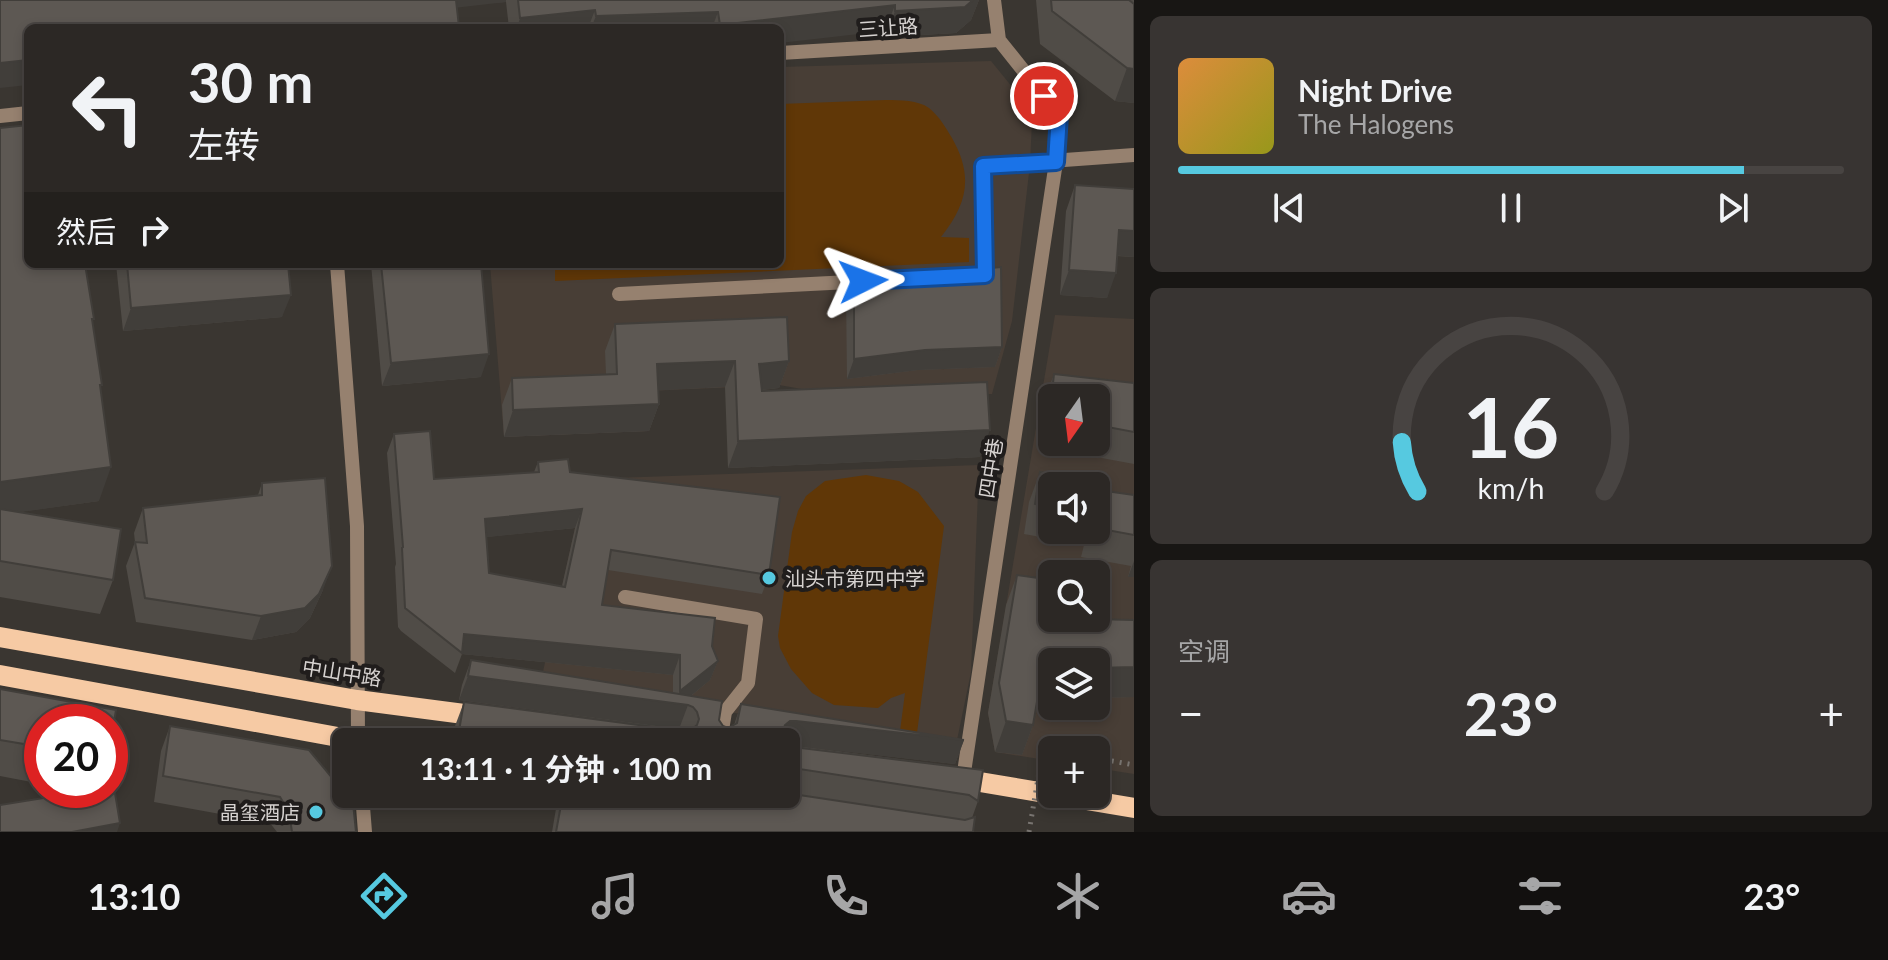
<!DOCTYPE html>
<html lang="zh">
<meta charset="utf-8">
<style>
body{margin:0;font-family:Lato,"Noto Sans SC",sans-serif;background:#383432;color:#f1f3f6;height:100vh;display:flex;flex-direction:column;font-size:30px;white-space:nowrap}
*{box-sizing:border-box;margin:0}
p{font-size:26px;color:#a6a6a7}
.icon{flex:none;width:44px;height:44px;fill:none;stroke:currentColor;stroke-width:2;stroke-linecap:round;stroke-linejoin:round}
.map{position:relative;flex:1;overflow:hidden}
.sheet{display:flex;flex-direction:column;gap:16px;padding:16px;background:#181614;width:754px}
.sheet>*{flex:none}
.top-card{position:absolute;left:24px;top:24px;width:760px;height:244px;border-radius:12px;box-shadow:0 4px 12px #0003,0 0 0 2px #484442;background:#2c2825;color:#f1f3f6;overflow:hidden}
.needle{width:52px;rotate:194deg}
.tools{position:absolute;left:1038px;top:384px;display:grid;gap:16px}
.tools a{display:grid;place-items:center;width:72px;height:72px;border-radius:12px;background:#2c2825;box-shadow:0 4px 12px #0003,0 0 0 2px #484442;font-size:40px}
.speed{position:absolute;left:24px;top:704px;display:flex;gap:16px;font-size:40px;font-weight:700;text-align:center}
.speed>*{display:grid;place-content:center;width:104px;height:104px;border-radius:50%;background:#2c2825;box-shadow:0 4px 12px #0003,0 0 0 2px #484442;line-height:1}
.speed .limit{border:12px solid #d22;background:#fff;color:#111}
.pin{position:absolute;display:grid;place-items:center;width:68px;height:68px;color:#fff;margin:-34px;border:4px solid #fff;border-radius:50%;box-shadow:0 2px 8px #0007}
.me{position:absolute;width:88px;margin:-44px;rotate:87deg;stroke-linejoin:round;filter:drop-shadow(0 0 6px #0008)}
.turn{display:flex;align-items:center;gap:28px;height:168px;padding:0 32px;font-size:36px}
.turn .icon{width:104px;height:104px;stroke-width:2.5}
.turn b{display:block;font-size:56px;line-height:68px}
.then{display:flex;align-items:center;height:76px;padding:0 32px;background:#0003;gap:16px;font-size:30px}
.big{font-size:60px;font-weight:700;line-height:1.1}
.sheet .card{flex:1;display:flex;flex-direction:column;justify-content:center;gap:12px;min-width:0;padding:0 28px;border-radius:12px;background:#383432}
.sheet .dial{align-items:center;gap:0}
.dial svg{height:208px;overflow:visible;fill:none;stroke:#484442;stroke-width:7;stroke-linecap:round;text-anchor:middle}
.dial text{fill:#f1f3f6;stroke:none}
.song{display:flex;align-items:center;gap:24px}
.cover{width:96px;height:96px;border-radius:12px;background:linear-gradient(135deg,hsl(30 70% 55%),hsl(60 70% 35%))}
.played{height:8px;border-radius:4px;background:linear-gradient(90deg,#56c9e0 85%,#484442 85%)}
.keys{display:flex;justify-content:space-around;direction:ltr}
.heat{display:flex;justify-content:space-between;align-items:center;font-size:44px;direction:ltr}
.trip{position:absolute;left:332px;top:728px;width:468px;height:80px;border-radius:12px;background:#2c2825;box-shadow:0 4px 12px #0003,0 0 0 2px #484442;font-weight:700;line-height:80px;text-align:center}
.menu{display:flex;height:128px;justify-content:space-around;align-items:center;background:#12100f;color:#a6a6a7}
.menu .icon{width:56px;height:56px}
.menu .selected{color:#56c9e0}
.menu b{font-size:36px;color:#f1f3f6}
main{display:flex;flex:1;min-height:0}
.map>svg:first-child{display:block}
</style>
<main>
<div class="map">
<svg width="1134" height="832" viewBox="0 0 1134 832">
<rect width="100%" height="100%" fill="#3a3631"/>
<path fill="#483e36" fill-rule="evenodd" d="M991 61 1017 93 1032 121 1030 164 1012 321 992 394 842 396 779 385 648 391 649 431 504 437 490 264H780V67Z
M1055 315 1134 319V774L1096 768V750H1052V761L995 752 988 713ZM1052 398H1096V442H1052ZM1052 486H1096V530H1052ZM1052 574H1096V618H1052ZM1052 662H1096V706H1052Z
M979 465 971 672 956 745 540 685 586 479Z"/>
<path fill="#603707" d="M886 100C900 100 918 100 929 108 939 116 946 128 952 138 974 177 967 204 941 237L969 238V262L555 281V264H780V104Z
M866 475 899 481 918 492 944 526 917 733 900 731 905 693 891 698 878 708 834 705 812 693 791 669 780 648 778 636 792 532 798 511 806 496 825 481Z"/>
<g fill="none" stroke-linecap="round" stroke-linejoin="round">
<path stroke="#787470" stroke-width="5" stroke-dasharray="2 6" stroke-linecap="butt" d="M1043 749 1052 750
M1096 758 1134 765"/>
<path stroke="#96816f" stroke-width="14" d="M780 53 999 40
M0 116 28 113
M337 264 357 526 358 742
M974 275H985L983 166 1134 155
M619 294 869 281
M625 597 756 619 748 683 725 712 720 742
M963 779 1056 162 1059 115 999 40 994 0
M362 794 365 832"/>
<path stroke="#f6caa4" stroke-width="20" d="M0 637 357 700 487 717
M0 675 365 742
M956 778 1134 808"/>
<path stroke="#787470" stroke-width="5" stroke-dasharray="2 6" stroke-linecap="butt" d="M1029 832 1043 749"/>
</g>
<path fill="#504c47" fill-rule="evenodd" d="M0 0H979L971 20 956 33 886 37 885 31 780 28H509L506 2 28 28Z
M1036 0H1134V103L1115 101 1040 44Z
M0 128 92 323 100 389 99 501 18 512 113 580 100 614 0 597Z
M1075 185 1134 189V257L1117 256 1107 298 1060 295 1066 211Z
M116 264H288L282 317 123 331Z
M371 264H481V377L382 386Z
M854 274H930L1002 347 995 367 918 370 847 379 846 294Z
M615 324 789 361 779 388 761 390 762 391 980 457 728 468 725 387 658 390 659 404 649 431 504 437 502 405 512 378 606 374 605 351Z
M1054 374 1134 383V464L1091 456 1092 448 1039 441 1043 404ZM1096 398V442H1052Z
M394 434 434 479 534 472 538 462 570 472 769 575 762 594 608 570 602 605 712 646 718 661 710 680 691 696 719 720 723 726 728 728 734 725 741 704 964 740 955 764 791 745 983 770 978 801 972 818 973 832H552L558 797 539 794H786L961 820 786 793V742H453L455 726 464 702 681 730 459 700 462 685 471 660 673 693V675L462 654 455 673 401 631 398 627 395 567 396 564 387 453ZM575 528 562 586 489 573 486 537Z
M1040 472 1106 485 1105 491 1134 495V577H1128L1131 566 1081 557 1084 545 1024 534 1029 502ZM1052 486H1096V530H1052Z
M262 483 323 590 310 618 296 632 252 640 136 622 126 566 135 542 134 533 143 508 258 495Z
M1039 574 1082 619 1134 620V697L1096 698V662H1052V690H1039L1033 725 1022 755 995 752 988 713 1006 605 1017 575 1038 578Z
M0 689 42 722V784L0 776Z
M170 726 356 832H277L270 823 154 802 161 751Z"/>
<path fill="#413e3a" d="M448 0H506V2L445 9Z
M973 0H979L971 20 956 33 886 37 895 11Z
M895 5 885 31 780 43V28H718L720 25Z
M595 10 588 28H517L520 18Z
M718 12 712 28H591L596 16Z
M28 60V85L0 88V63Z
M1127 68 1134 69V103L1115 101Z
M1119 230 1134 231V257L1110 255Z
M1069 270 1116 273 1107 298 1060 295Z
M291 295 282 317 123 331 131 308Z
M1002 347 995 367 918 370 847 379 854 359 925 350Z
M489 354 481 377 382 386 391 363Z
M735 361 725 387 647 391 657 364Z
M789 361 779 388 750 391 759 364Z
M659 404 649 431 504 437 513 410Z
M1050 411H1052V442H1094L1092 448 1039 441Z
M1096 417H1103L1096 436Z
M990 430 980 457 728 468 738 441Z
M111 467 99 501 0 515V482Z
M582 509 575 528 478 538 485 519Z
M1134 561V577H1128Z
M332 566 323 590 310 618 296 632 252 640 261 616Z
M464 634 680 655 673 675 462 654Z
M1086 660 1085 662H1052V690L1034 691 1044 661Z
M718 661 710 680 681 704 688 705 679 729 459 700 468 676 676 703 680 691Z
M1134 667V697L1096 698V668Z
M790 721H796L964 740 955 764 786 745 779 742 785 725Z
M1006 721 1033 725 1022 755 995 752Z
M120 823 117 832H72Z"/>
<path fill="#5d5853" stroke="#413e3a" stroke-width="2" fill-rule="evenodd" d="M0 0H456L459 27 28 28V60L0 63Z
M518 0H973L965 7 895 11V5L720 25 718 12 596 16 595 10 520 18Z
M1051 0H1129L1134 4V69L1127 68 1052 11Z
M28 125V264H85L94 319H92L102 385H100L111 467 0 482V128Z
M1075 185 1134 189V231L1119 230 1116 273 1069 270Z
M127 264H288L291 295 131 308Z
M381 264H481L489 354 391 363Z
M1001 267 1002 347 925 350 854 359V274H930Z
M787 317 789 361 759 364 762 391 987 382 990 430 738 441 735 361 657 364 659 404 513 410 512 378 617 374 615 324Z
M1054 374 1134 383V432L1102 426 1103 417H1096V398H1052V411H1050Z
M430 431 434 479 539 472 538 462 568 459 570 472 780 497 769 575 611 550 602 605 715 618 712 646 718 661 680 691V655L464 634 462 653 405 608 402 548 403 547 394 434ZM582 509 565 587 489 573 485 519Z
M1040 472 1106 485 1105 491 1134 495V535L1096 528V486H1052V507L1035 504Z
M325 478 332 566 319 594 305 608 261 616 145 598 135 542 147 543 143 508 262 495V483Z
M0 509 121 529 113 580 0 561Z
M1039 574H1052V618L1134 620V667L1096 668V662H1086V660L1044 661 1033 725 1006 721 999 683 1017 575 1039 578Z
M471 660 722 701 719 720 723 726 728 728 737 723 741 704 964 740 796 721H790L785 725 782 733 786 742H457L464 702 684 731 692 729 697 725 699 719 697 712 693 707 688 705 468 676Z
M0 689 116 710 110 747V722H42V747L0 740Z
M170 726 309 750 353 803 356 832H292L289 812 280 797 163 776Z
M786 742 793 747 983 770 978 801 969 795 786 767Z
M110 787H114L120 823 72 832H0V805L93 790H110Z
M786 793 965 820 975 817 973 832H556L563 794Z"/>
<g fill="none" stroke-linecap="round" stroke-linejoin="round">
<g stroke="#114b97" stroke-width="20">
<path id="route" d="M863 281 985 275 983 166 1056 162 1059 115 1044 96"/>
</g>
<use href="#route" stroke="#1a73e8" stroke-width="14"/>
</g>
<g fill="#56c9e0" stroke="#201d1c" stroke-width="3">
<circle cx="769" cy="578" r="8"/>
<circle cx="316" cy="812" r="8"/>
</g>
<g text-anchor="middle" dominant-baseline="central" stroke-width="8" stroke-linejoin="round" paint-order="stroke">
<g font-size="20" fill="#d6d2d0" stroke="#201d1c">
<text transform="translate(888 27) rotate(-4)">三让路</text>
<text transform="translate(990 468) rotate(-81)">四中巷</text>
<text transform="translate(342 672) rotate(9)">中山中路</text>
</g>
<g font-size="20" fill="#d6d2d0" stroke="#201d1c" text-anchor="start">
<text x="785" y="578">汕头市第四中学</text>
<text x="300" y="812" text-anchor="end">晶玺酒店</text>
</g>
</g>
</svg>
<div class="tools">
<a><svg class="needle" viewBox="-14 -14 28 28"><path d="M0-13l5 13h-10z" fill="#e53935"/><path d="M0 13l5-13h-10z" fill="#a6a6a7"/></svg></a>
<a><svg class="icon" aria-label="sound" viewBox="0 0 24 24"><path d="M4 9h4l5-4v14l-5-4H4zM17 9q2 3 0 6"/></svg></a>
<a><svg class="icon" aria-label="search" viewBox="0 0 24 24"><circle cx="10" cy="10" r="6"/><path d="M15 15l6 6"/></svg></a>
<a><svg class="icon" aria-label="layers" viewBox="0 0 24 24"><path d="M12 4l9 5-9 5-9-5zM3 14l9 5 9-5"/></svg></a>
<a>+</a>
</div>
<div class="speed"><div class="limit">20</div></div>
<div class="pin" style="left:1044px;top:96px;background:#d93025"><svg class="icon" aria-label="arrive" viewBox="0 0 24 24"><path d="M6 21V4h12l-3 4 3 4H6"/></svg></div>
<svg class="me" style="left:863px;top:281px" viewBox="-20 -20 40 40"><path d="M0-17L14 15 0 8-14 15z" fill="#1a73e8" stroke="#fff" stroke-width="4"/></svg>
<div class="trip">13:11 · 1 分钟 · 100 m</div>
<div class="top-card">
<div class="turn"><svg class="icon" aria-label="left" viewBox="0 0 24 24"><path d="M17 20v-9H6M10 6l-5 5 5 5"/></svg><div><b>30 m</b>左转</div></div>
<div class="then">然后<svg class="icon" aria-label="right" viewBox="0 0 24 24"><path d="M7 20v-9h11M14 6l5 5-5 5"/></svg></div>
</div>
</div>
<section class="sheet">
<div class="card">
<div class="song"><i class="cover"></i><div><b>Night Drive</b><p>The Halogens</p></div></div>
<div class="played"></div>
<div class="keys"><svg class="icon" aria-label="previous" viewBox="0 0 24 24"><path d="M18 5L8 12l10 7zM5 5v14"/></svg><svg class="icon" aria-label="pause" viewBox="0 0 24 24"><path d="M8 5v14M16 5v14"/></svg><svg class="icon" aria-label="next" viewBox="0 0 24 24"><path d="M6 5l10 7-10 7zM19 5v14"/></svg></div>
</div>
<div class="card dial"><svg viewBox="0 0 100 80">
<path d="M14 69A42 42 0 1 1 86 69"/>
<path d="M14 69A42 42 0 0 1 8 50" stroke="#56c9e0"/>
<text x="50" y="56" font-size="32" font-weight="700">16</text>
<text x="50" y="72" font-size="11">km/h</text>
</svg></div>
<div class="card"><p>空调</p>
<div class="heat"><a>−</a><b class="big">23°</b><a>+</a></div>
</div>
</section>
</main>
<nav class="menu">
<b>13:10</b>
<svg class="icon selected" aria-label="directions" viewBox="0 0 24 24"><path d="M12 3l9 9-9 9-9-9zM9 14v-3h6M13 9l2 2-2 2"/></svg>
<svg class="icon" aria-label="music" viewBox="0 0 24 24"><path d="M9 18V5l10-2v13"/><circle cx="6" cy="18" r="3"/><circle cx="16" cy="16" r="3"/></svg>
<svg class="icon" aria-label="phone" viewBox="0 0 24 24"><path d="M5 4h4l2 5-3 2q2 4 5 5l2-3 5 2v4C11 20 4 13 5 4z"/></svg>
<svg class="icon" aria-label="climate" viewBox="0 0 24 24"><path d="M12 3v18M4 7l16 10M4 17L20 7"/></svg>
<svg class="icon" aria-label="car" viewBox="0 0 24 24"><path d="M5 17H2v-5l4-1 3-4h7l3 4 3 1v5h-3M9 17h6M6 11h13"/><circle cx="7" cy="17" r="2"/><circle cx="17" cy="17" r="2"/></svg>
<svg class="icon" aria-label="filters" viewBox="0 0 24 24"><path d="M4 7h16M4 17h16"/><circle cx="9" cy="7" r="2"/><circle cx="15" cy="17" r="2"/></svg>
<b>23°</b>
</nav>
